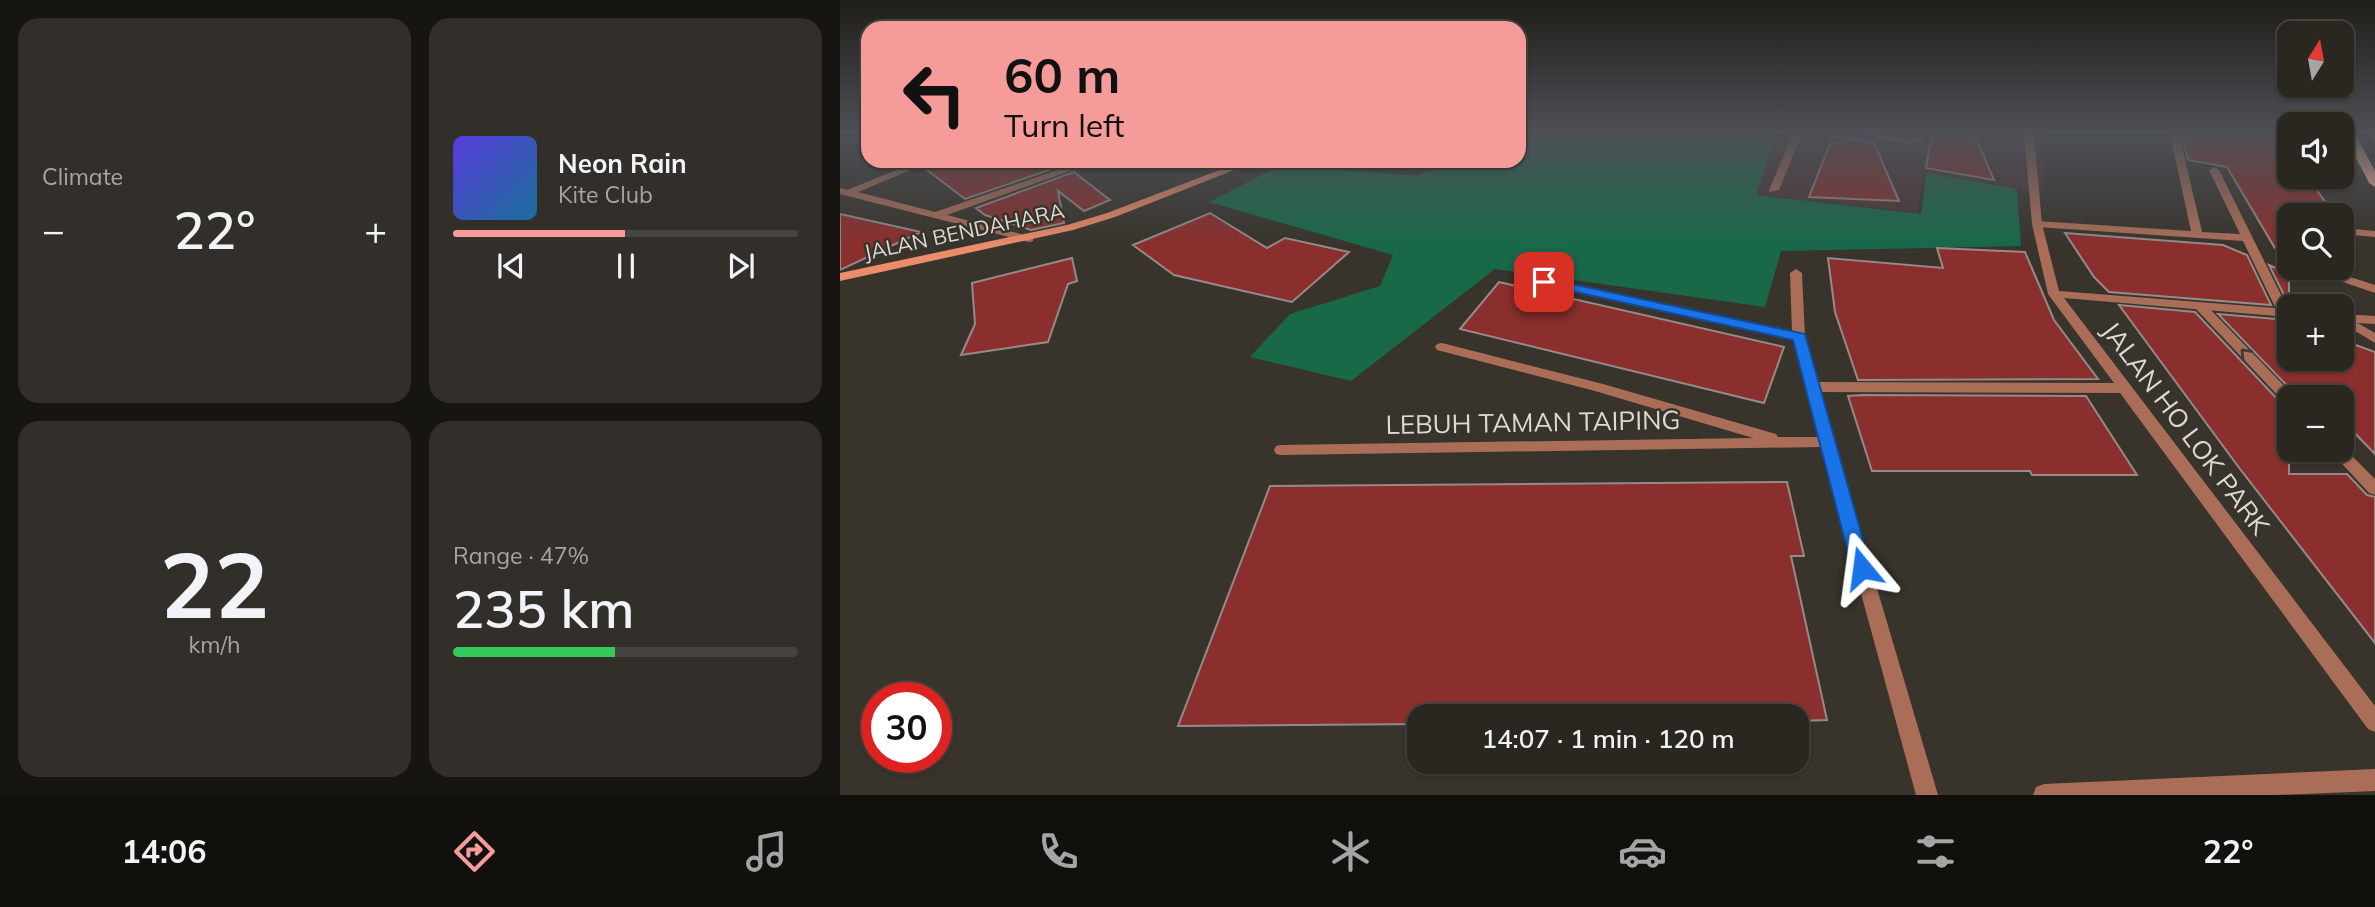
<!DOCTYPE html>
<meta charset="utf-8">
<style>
body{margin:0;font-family:Mulish,sans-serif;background:#322f2a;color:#f1f3f6;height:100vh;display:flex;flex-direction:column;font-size:26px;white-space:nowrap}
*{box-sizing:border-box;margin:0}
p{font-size:23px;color:#a5a5a5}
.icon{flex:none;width:38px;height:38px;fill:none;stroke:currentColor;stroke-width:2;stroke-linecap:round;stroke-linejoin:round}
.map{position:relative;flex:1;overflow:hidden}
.drawer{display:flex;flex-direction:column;gap:18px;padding:18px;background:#171512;width:840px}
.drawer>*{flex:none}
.hud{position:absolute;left:21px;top:21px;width:665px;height:147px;border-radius:21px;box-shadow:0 2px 5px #0004,0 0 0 2px #46443f;background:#f59b9a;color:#111;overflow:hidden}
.needle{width:46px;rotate:11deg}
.tools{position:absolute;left:1437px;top:21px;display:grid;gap:14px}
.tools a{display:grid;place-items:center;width:77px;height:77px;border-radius:14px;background:#2a2721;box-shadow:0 2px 5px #0004,0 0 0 2px #46443f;font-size:35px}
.speed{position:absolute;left:21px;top:682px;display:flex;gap:14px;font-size:35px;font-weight:700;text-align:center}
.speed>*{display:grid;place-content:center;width:91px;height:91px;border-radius:50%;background:#2a2721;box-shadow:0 2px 5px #0004,0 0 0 2px #46443f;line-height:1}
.speed .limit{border:10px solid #d22;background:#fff;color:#111}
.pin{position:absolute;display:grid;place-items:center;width:60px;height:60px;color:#fff;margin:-30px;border-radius:14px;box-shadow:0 4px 10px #0006}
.me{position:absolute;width:77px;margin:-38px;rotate:344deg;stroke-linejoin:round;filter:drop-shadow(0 0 5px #0008)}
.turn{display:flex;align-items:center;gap:24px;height:147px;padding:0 28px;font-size:32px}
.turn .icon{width:91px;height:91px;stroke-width:2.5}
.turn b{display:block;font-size:49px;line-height:60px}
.big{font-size:52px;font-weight:600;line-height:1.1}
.drawer .widget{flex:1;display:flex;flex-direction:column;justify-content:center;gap:10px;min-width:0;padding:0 24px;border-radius:21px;background:#322f2a}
.drawer .dial{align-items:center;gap:0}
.dial b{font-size:91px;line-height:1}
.song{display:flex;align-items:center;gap:21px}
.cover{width:84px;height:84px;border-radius:10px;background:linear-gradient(135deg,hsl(250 70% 55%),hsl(200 70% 35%))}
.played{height:7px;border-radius:4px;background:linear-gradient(90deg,#f59b9a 50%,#46443f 50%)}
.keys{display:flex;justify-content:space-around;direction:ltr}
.heat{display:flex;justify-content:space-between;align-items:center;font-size:38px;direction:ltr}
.charge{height:10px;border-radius:5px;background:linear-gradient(90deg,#34c759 47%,#46443f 0)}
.drawer .tiles{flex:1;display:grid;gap:18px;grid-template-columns:repeat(2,1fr)}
.trip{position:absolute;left:567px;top:704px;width:402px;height:70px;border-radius:21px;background:#2a2721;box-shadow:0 2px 5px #0004,0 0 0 2px #46443f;font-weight:600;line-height:70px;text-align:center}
.menu{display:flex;height:112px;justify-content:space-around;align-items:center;background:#11100d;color:#a5a5a5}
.menu .icon{width:49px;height:49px}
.menu .current{color:#f59b9a}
.menu b{font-size:32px;color:#f1f3f6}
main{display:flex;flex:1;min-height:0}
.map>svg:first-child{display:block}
</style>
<main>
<section class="drawer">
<div class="tiles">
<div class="widget"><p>Climate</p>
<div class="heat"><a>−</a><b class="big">22°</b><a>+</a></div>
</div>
<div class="widget">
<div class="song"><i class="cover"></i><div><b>Neon Rain</b><p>Kite Club</p></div></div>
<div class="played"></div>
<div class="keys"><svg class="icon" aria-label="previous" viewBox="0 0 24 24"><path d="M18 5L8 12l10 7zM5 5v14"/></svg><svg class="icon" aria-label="pause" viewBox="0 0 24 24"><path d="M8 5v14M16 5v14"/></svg><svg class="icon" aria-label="next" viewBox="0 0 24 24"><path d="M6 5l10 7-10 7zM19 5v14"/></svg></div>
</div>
<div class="widget dial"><b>22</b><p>km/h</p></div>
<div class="widget"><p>Range · 47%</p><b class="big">235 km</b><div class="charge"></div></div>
</div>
</section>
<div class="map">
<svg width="1535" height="795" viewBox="0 0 1535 795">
<rect width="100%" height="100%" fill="#38342c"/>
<path fill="#4b3638" d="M938 134H1205L1204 193 1083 174 1078 213 914 194Z"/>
<path fill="#196949" d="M679 134H936L916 195 1081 214 1086 173 1177 189 1181 246 941 251 925 307 655 269 511 381 410 357 450 314 540 286 553 255 369 202 441 165 579 176 600 161H679Z"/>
<path fill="#8a2f2d" stroke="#968a89" stroke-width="2" d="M1092 134H1134L1154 180 1086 168Z
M1342 134H1449V177H1467L1495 215H1449V272L1387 167 1348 160Z
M993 136 1034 143 1059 201 969 197Z
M115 161H195L209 170 125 199 87 170Z
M234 172 270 200 244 211 218 191 224 223 191 230 145 215 136 208Z
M370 213 427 248 445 238 509 252 452 302 334 275 293 245Z
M0 214 81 232 0 270Z
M1225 233 1383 245 1407 255 1431 305 1269 292 1254 277Z
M1097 248 1185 252 1214 320 1258 379 1018 380 995 312 988 258 1103 268Z
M232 258 237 281 228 284 208 342 121 355 135 324 132 283Z
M1429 265 1449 274V305Z
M659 282 944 347 924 403 620 329Z
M1279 305 1355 312 1442 404 1449 406V474H1507L1527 495 1535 497V643L1400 469Z
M1378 314 1449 320V359H1502V340L1535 352V454L1502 420V397H1458Z
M1023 395 1246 396 1297 475H1192L1190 471H1032L1008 396Z
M947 482 964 556H951L987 720 957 721V716H579V724L338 726 430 486Z"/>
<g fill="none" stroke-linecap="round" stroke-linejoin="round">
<path fill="#aa6e58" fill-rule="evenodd" d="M953 134H962L939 190 930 192 929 190Z
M1013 134H1038L1070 139 1075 137V134H1084L1082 141 1071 145Z
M1330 134H1339L1362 232 1400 234 1369 170 1374 167 1379 170 1449 311 1448 316H1440L1438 313 1403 241 1197 227 1192 224 1197 221 1351 231Z
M1502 228 1535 231V237L1502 234Z
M1504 275 1535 285V293L1500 281 1498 279Z
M1361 303 1365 304 1454 396 1455 397H1449V404L1444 402 1357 310 1355 307Z
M1502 314 1535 333V343L1502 323Z
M1502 446 1535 479V495L1529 493 1493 454 1491 450H1502Z"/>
<path fill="#aa6e58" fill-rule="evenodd" d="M1184 134H1194L1202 224 1219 291 1449 309V317L1224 298 1535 706V732L1528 729 1280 393 979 392 1098 795H1076L981 447 441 455 436 454 434 450 436 446 441 445 913 438 755 391 597 350 595 347 597 344 602 343 763 384 936 434 938 437H978L953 340 700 285V279L704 278 952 332 950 273 956 269 962 273 965 337 977 382 1274 383 1208 294 1192 224Z
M79 161H92L18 192 95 212 244 161H258L107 215 193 237V241L189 242 0 194V188L7 190Z
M1502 314 1535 316V324L1502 322Z
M1535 769V791L1438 795H1193L1196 787 1204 784Z"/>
<path fill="#eb8c6a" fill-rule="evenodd" d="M403 161H417L275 217 233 230 0 281V273L227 225 267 213Z"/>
<path fill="#ffb59a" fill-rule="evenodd" d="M1504 134H1515L1535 171V187L1529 183Z
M1529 134H1535V139L1531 138Z"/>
</g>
<defs><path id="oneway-chevron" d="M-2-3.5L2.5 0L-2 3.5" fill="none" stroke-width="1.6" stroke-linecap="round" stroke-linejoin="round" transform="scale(1.75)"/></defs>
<use stroke="#433a30" href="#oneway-chevron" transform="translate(1405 353) rotate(-134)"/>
<linearGradient id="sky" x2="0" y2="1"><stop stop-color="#1f1d18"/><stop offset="0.54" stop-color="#4d5056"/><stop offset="1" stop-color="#4d5056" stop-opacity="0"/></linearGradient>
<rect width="1535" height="246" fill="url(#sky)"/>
<path fill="#1a73e8" stroke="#114b97" stroke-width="2" d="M704 278 965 334 1031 568 1029 574 1022 576 1015 574 1012 568 953 340 699 284V279Z"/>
<g text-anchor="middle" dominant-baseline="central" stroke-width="5" stroke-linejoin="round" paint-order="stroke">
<g font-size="21" fill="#dddad5" stroke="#38342c">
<text transform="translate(124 231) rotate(-12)">JALAN BENDAHARA</text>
</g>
<g font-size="26" fill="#dddad5" stroke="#38342c">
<text transform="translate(693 422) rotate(-1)">LEBUH TAMAN TAIPING</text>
<text transform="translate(1346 428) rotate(53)">JALAN HO LOK PARK</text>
</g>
</g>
</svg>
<div class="tools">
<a><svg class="needle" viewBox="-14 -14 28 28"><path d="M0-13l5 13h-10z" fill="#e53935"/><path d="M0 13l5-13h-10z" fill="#a5a5a5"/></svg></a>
<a><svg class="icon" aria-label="sound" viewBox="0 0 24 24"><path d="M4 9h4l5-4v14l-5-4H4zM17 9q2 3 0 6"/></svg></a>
<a><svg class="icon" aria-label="search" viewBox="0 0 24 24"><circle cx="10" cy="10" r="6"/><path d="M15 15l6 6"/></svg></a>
<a>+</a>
<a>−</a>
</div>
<div class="speed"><div class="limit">30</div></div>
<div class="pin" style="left:704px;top:282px;background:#d93025"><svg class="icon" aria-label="arrive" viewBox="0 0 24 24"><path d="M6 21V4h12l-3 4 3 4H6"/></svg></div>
<svg class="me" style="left:1022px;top:568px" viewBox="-20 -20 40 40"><path d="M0-17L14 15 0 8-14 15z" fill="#1a73e8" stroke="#fff" stroke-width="4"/></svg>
<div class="trip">14:07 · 1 min · 120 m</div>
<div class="hud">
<div class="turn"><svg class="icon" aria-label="left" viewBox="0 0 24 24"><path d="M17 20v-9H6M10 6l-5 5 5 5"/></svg><div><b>60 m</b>Turn left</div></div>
</div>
</div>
</main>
<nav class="menu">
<b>14:06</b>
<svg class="icon current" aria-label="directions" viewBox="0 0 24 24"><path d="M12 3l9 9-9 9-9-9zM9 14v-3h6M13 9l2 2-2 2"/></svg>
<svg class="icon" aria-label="music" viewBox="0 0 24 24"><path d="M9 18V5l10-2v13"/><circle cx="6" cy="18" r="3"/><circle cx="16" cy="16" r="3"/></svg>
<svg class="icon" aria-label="phone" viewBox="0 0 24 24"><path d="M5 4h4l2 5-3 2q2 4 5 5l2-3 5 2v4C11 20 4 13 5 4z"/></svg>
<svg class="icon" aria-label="climate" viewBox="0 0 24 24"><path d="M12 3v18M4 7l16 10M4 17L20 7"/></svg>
<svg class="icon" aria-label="car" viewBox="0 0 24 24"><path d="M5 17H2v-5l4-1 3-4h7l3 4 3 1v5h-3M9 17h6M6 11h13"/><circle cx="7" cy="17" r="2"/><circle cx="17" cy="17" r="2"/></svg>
<svg class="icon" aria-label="filters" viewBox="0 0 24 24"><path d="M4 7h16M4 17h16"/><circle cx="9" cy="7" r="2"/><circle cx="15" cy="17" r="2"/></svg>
<b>22°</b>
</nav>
